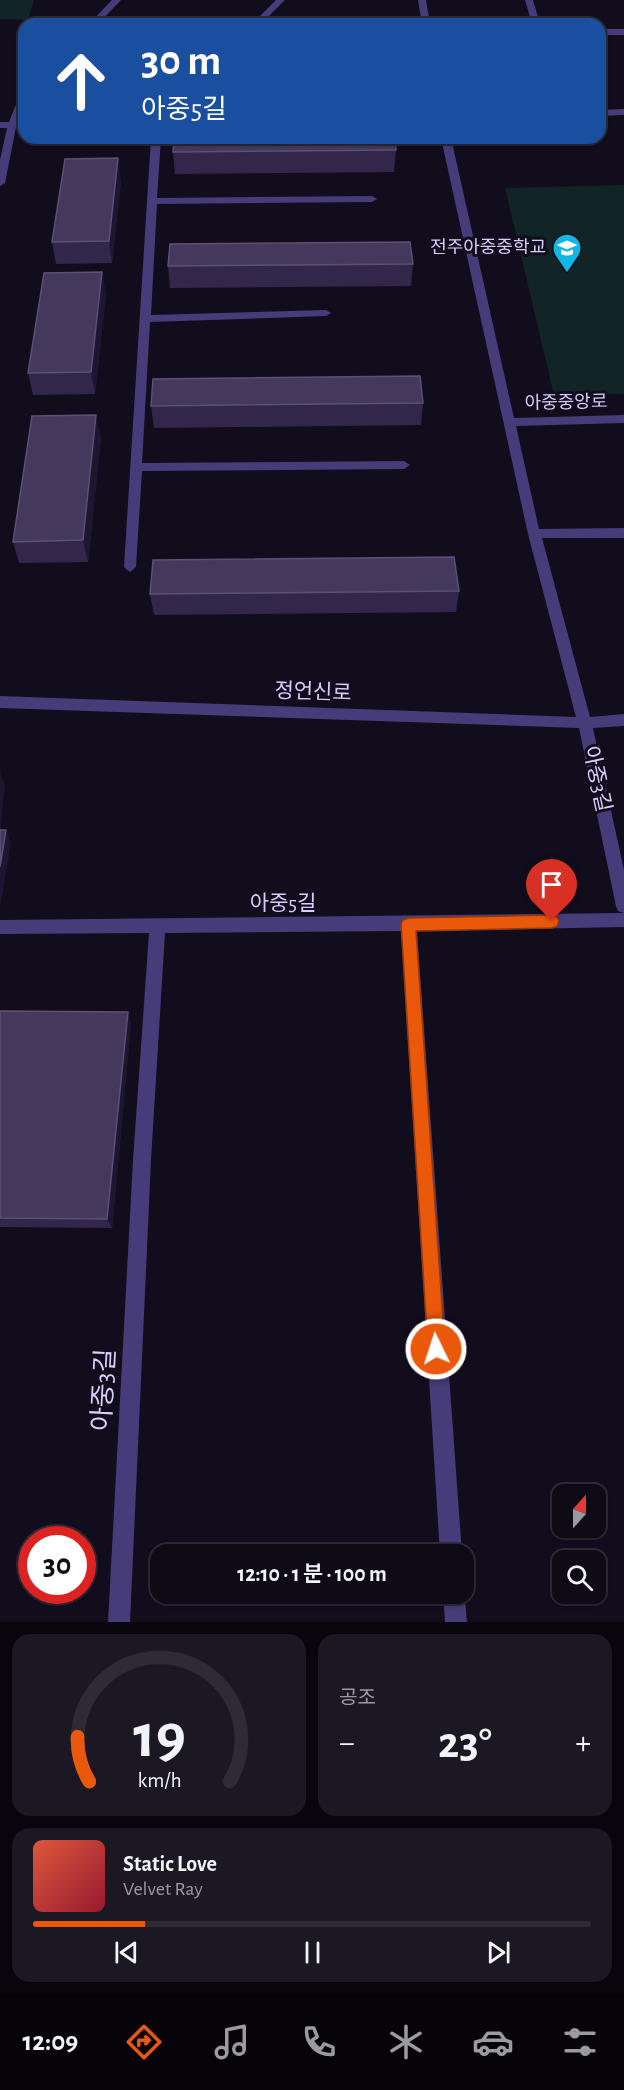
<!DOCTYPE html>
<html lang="ko">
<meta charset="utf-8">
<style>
body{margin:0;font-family:"Alegreya Sans","Noto Sans KR",sans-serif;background:#1c1823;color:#f1f3f6;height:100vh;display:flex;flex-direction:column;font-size:22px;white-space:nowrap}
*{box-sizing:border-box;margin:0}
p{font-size:20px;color:#9b9aa1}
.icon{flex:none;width:33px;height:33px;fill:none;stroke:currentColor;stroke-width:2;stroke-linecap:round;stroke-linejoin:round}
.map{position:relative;height:1622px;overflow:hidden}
.details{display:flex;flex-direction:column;gap:12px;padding:12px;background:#08060c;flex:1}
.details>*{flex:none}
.top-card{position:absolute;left:18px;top:18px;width:588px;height:126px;border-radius:18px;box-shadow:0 2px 4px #0004,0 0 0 2px #2e2b35;background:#1a4fa0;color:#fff;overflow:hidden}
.needle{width:39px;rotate:21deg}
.tools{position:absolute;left:552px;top:1484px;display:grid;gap:12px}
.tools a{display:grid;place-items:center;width:54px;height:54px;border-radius:12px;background:#0e0a16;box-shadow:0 2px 4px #0004,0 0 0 2px #2e2b35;font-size:30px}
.speed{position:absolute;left:18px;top:1526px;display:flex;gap:12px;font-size:30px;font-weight:700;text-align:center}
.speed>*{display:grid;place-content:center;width:78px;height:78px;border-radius:50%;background:#0e0a16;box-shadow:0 2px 4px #0004,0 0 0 2px #2e2b35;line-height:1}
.speed .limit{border:9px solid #d22;background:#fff;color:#111}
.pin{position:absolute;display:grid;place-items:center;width:51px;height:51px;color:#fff;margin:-62px -26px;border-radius:50% 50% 50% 0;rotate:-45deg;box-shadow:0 0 6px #0007}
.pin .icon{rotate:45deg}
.me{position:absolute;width:66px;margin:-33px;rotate:356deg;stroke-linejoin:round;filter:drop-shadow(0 0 4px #0008)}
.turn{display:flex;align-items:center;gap:21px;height:126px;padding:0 24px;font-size:27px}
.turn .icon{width:78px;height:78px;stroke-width:2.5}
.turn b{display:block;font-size:42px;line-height:51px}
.big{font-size:45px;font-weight:600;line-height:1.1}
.details .card{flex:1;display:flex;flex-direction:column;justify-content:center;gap:9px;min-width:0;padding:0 21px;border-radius:18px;background:#1c1823}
.details .dial{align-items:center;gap:0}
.dial svg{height:156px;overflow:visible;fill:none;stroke:#2e2b35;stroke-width:7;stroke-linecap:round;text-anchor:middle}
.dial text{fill:#f1f3f6;stroke:none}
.song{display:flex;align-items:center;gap:18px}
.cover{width:72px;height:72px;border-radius:9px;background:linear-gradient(135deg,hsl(10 70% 55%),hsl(350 70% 35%))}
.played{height:6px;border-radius:3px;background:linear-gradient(90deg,#ea580c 20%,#2e2b35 20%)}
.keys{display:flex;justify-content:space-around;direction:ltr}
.heat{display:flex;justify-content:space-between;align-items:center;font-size:33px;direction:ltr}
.details .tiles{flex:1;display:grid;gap:12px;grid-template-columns:1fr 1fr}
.card:last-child{grid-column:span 2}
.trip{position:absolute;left:150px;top:1544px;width:324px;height:60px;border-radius:18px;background:#0e0a16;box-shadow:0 2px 4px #0004,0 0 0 2px #2e2b35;font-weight:600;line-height:60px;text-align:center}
.tab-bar{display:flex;height:96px;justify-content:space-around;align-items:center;background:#060409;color:#9b9aa1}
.tab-bar .icon{width:42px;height:42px}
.tab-bar .active{color:#ea580c}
.tab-bar b{font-size:27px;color:#f1f3f6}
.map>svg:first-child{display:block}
</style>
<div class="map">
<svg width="624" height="1622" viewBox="0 0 624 1622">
<rect width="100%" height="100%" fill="#120d1d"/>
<path fill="#112527" d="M0 0H34L28 20 0 19Z
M624 185V394L554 395 505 188Z"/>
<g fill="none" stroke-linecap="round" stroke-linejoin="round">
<path fill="#453c79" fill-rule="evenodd" d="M112 0H121L98 24H89Z
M276 0H285L261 24H252Z
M418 0H426L430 24H422Z
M525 0H533L540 24H532Z
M600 29H624V35H600Z
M24 94V108L18 121H24V127H16L5 183 0 186V160L7 128H0V122H9L19 97Z
M624 109V115L600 116V110Z
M151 138H161L157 198 372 196 377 199 372 202 157 204 151 315 326 310 331 313 326 316 150 322 142 463 404 461 410 465 404 469 142 471 136 567 130 572 124 567Z
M441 138H451L514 418 624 415V423L516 426 539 529 624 528V538H542L590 717 624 714V726L593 728 624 870V927L417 931 462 1554H440L401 931 165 933 151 1160 130 1622H108L133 1160 149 933 0 934V920L624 913 618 911 616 906 579 728 0 708V696L576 717 528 534Z
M464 1590 467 1622H445L443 1593H464Z"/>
</g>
<path fill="#32274a" d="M396 150 394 172 175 174 173 152Z
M121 180 112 263 56 264 52 242Z
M413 264 411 286 170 288 168 266Z
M106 294 95 394 33 395 28 373Z
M423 403 421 425 154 428 151 406Z
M101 437 88 562 19 563 13 542Z
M459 591 456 612 154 615 150 594Z
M0 1011 131 1024 112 1228 0 1227Z"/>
<path fill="#1e1530" d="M118 158 121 180 112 263 109 241Z
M102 272 106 294 95 394 91 372Z
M96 415 101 437 88 562 83 540Z
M0 772 5 785 0 834Z
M6 830 11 843 0 908V867Z
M128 1012 131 1024 112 1228 107 1219Z"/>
<path fill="#44395d" stroke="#5b5076" stroke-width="1.5" d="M174 138H395L396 150 173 152Z
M118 158 109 241 52 242 65 159Z
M410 242 413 264 168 266 170 244Z
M102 272 91 372 28 373 44 273Z
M420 376 423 403 151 406 153 379Z
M96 415 83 540 13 542 32 416Z
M454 557 459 591 150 594 153 560Z
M0 830H6L0 867Z
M0 1011 128 1012 107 1219 0 1218Z"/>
<path fill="#ea580c" stroke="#983908" stroke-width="1.5" d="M552 915 557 917 559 921 557 926 552 928 416 931 445 1349 443 1355 436 1358 430 1355 428 1349 401 924 403 920 409 918Z"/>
<defs>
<g id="school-pin" transform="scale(1.5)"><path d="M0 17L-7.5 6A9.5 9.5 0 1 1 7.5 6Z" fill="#10b6e4" stroke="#120d1d"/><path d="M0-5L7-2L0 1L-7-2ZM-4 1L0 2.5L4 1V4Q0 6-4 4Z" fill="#fff"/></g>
</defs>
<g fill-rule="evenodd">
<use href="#school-pin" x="567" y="248"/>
</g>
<g text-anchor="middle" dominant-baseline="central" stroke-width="6" stroke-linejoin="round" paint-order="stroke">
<g font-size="18" fill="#d8cdfb" stroke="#120d1d" text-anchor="end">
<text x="546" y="248">전주아중중학교</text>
</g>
<g font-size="18" fill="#d8cdfb" stroke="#120d1d">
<text transform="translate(566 403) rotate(-1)">아중중앙로</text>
</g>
<g font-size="21" fill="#d8cdfb" stroke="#120d1d">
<text transform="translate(313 692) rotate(2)">정언신로</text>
<text transform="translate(597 779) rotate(78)">아중3길</text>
<text x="283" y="903">아중5길</text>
</g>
<g font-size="26" fill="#d8cdfb" stroke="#120d1d">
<text transform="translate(104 1390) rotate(-87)">아중3길</text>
</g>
</g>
</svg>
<div class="tools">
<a><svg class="needle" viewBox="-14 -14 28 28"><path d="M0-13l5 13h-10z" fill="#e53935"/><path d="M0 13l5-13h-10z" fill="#9b9aa1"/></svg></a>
<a><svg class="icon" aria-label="search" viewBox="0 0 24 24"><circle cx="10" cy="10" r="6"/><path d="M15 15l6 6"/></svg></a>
</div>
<div class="speed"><div class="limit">30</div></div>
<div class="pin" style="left:552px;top:921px;background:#d93025"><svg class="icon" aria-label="arrive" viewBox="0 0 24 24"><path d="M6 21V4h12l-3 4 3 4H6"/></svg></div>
<svg class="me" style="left:436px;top:1349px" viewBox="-20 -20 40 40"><circle r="17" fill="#ea580c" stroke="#fff" stroke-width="3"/><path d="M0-11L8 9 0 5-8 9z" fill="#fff"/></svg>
<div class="trip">12:10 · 1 분 · 100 m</div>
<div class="top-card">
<div class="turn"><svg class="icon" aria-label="ahead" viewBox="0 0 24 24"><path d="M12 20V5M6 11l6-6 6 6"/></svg><div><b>30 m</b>아중5길</div></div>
</div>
</div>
<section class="details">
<div class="tiles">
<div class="card dial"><svg viewBox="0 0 100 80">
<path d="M14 69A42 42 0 1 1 86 69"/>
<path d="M14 69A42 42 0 0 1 8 46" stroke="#ea580c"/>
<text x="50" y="56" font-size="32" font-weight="700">19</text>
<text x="50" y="72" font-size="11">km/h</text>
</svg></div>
<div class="card"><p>공조</p>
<div class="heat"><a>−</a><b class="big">23°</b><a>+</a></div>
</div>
<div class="card">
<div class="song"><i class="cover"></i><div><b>Static Love</b><p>Velvet Ray</p></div></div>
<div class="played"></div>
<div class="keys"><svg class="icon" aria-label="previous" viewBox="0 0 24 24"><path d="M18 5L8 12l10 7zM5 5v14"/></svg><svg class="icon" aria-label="pause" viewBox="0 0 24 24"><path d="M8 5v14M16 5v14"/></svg><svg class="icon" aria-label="next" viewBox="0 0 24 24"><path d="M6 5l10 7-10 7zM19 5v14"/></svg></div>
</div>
</div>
</section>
<nav class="tab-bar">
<b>12:09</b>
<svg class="icon active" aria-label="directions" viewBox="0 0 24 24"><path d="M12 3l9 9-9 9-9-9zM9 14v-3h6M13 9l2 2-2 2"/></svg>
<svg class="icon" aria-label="music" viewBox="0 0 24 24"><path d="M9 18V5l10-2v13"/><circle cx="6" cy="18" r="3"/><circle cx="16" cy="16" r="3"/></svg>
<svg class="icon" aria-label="phone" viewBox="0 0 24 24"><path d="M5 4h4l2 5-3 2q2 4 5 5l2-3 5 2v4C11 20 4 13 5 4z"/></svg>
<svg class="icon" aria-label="climate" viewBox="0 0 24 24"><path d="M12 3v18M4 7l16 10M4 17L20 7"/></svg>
<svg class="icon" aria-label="car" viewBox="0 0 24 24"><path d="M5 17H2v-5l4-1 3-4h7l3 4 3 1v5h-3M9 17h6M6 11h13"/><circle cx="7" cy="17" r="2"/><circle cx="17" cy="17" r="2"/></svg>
<svg class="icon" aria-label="filters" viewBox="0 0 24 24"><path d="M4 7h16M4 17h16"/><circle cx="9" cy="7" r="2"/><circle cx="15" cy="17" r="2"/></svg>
</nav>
